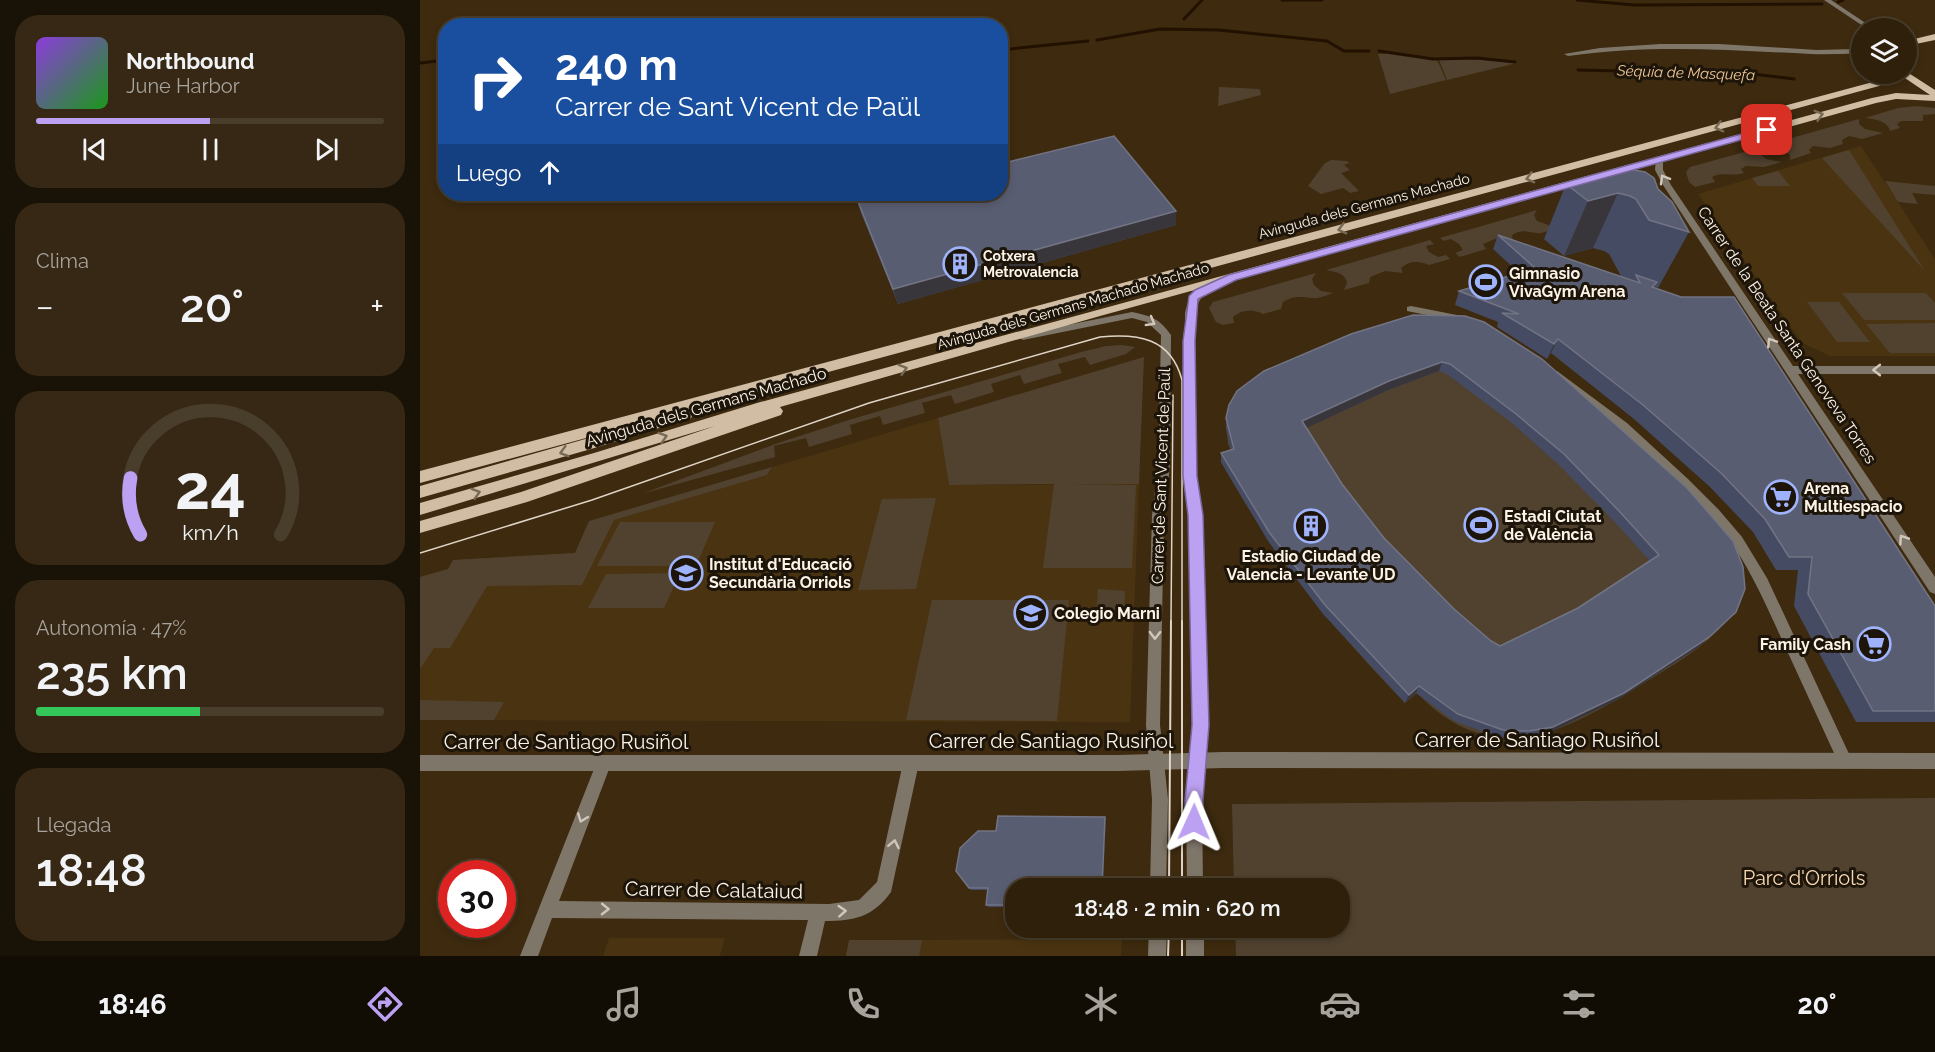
<!DOCTYPE html>
<html lang="es">
<meta charset="utf-8">
<style>
body{margin:0;font-family:Raleway,sans-serif;background:#362814;color:#f1f3f6;height:100vh;display:flex;flex-direction:column;font-size:22px;white-space:nowrap}
*{box-sizing:border-box;margin:0}
p{font-size:20px;color:#a7a39d}
.icon{flex:none;width:33px;height:33px;fill:none;stroke:currentColor;stroke-width:2;stroke-linecap:round;stroke-linejoin:round}
.map{position:relative;flex:1;overflow:hidden}
.drawer{display:flex;flex-direction:column;gap:15px;padding:15px;background:#191206;width:420px}
.drawer>*{flex:none}
.top-card{position:absolute;left:18px;top:18px;width:570px;height:183px;border-radius:24px;box-shadow:0 3px 9px #0003,0 0 0 2px #493e2c;background:#1a4fa0;color:#fff;overflow:hidden}
.controls{position:absolute;left:1431px;top:18px;display:grid;gap:12px}
.controls a{display:grid;place-items:center;width:66px;height:66px;border-radius:50%;background:#2e200b;box-shadow:0 3px 9px #0003,0 0 0 2px #493e2c;font-size:30px}
.speed{position:absolute;left:18px;top:860px;display:flex;gap:12px;font-size:30px;font-weight:700;text-align:center}
.speed>*{display:grid;place-content:center;width:78px;height:78px;border-radius:50%;background:#2e200b;box-shadow:0 3px 9px #0003,0 0 0 2px #493e2c;line-height:1}
.speed .limit{border:9px solid #d22;background:#fff;color:#111}
.pin{position:absolute;display:grid;place-items:center;width:51px;height:51px;color:#fff;margin:-26px;border-radius:12px;box-shadow:0 3px 9px #0006}
.me{position:absolute;width:66px;margin:-33px;rotate:1deg;stroke-linejoin:round;filter:drop-shadow(0 0 4px #0008)}
.turn{display:flex;align-items:center;gap:21px;height:126px;padding:0 18px;font-size:27px}
.turn .icon{width:78px;height:78px;stroke-width:2.5}
.turn b{display:block;font-size:42px;line-height:51px}
.then{display:flex;align-items:center;height:57px;padding:0 18px;background:#0003;gap:12px;font-size:22px}
.big{font-size:45px;font-weight:600;line-height:1.1}
.drawer .card{flex:1;display:flex;flex-direction:column;justify-content:center;gap:9px;min-width:0;padding:0 21px;border-radius:24px;background:#362814}
.drawer .dial{align-items:center;gap:0}
.dial svg{height:156px;overflow:visible;fill:none;stroke:#493e2c;stroke-width:7;stroke-linecap:round;text-anchor:middle}
.dial text{fill:#f1f3f6;stroke:none}
.song{display:flex;align-items:center;gap:18px}
.cover{width:72px;height:72px;border-radius:9px;background:linear-gradient(135deg,hsl(270 70% 55%),hsl(120 70% 35%))}
.played{height:6px;border-radius:3px;background:linear-gradient(90deg,#bca0f2 50%,#493e2c 50%)}
.keys{display:flex;justify-content:space-around;direction:ltr}
.heat{display:flex;justify-content:space-between;align-items:center;font-size:33px;direction:ltr}
.charge{height:9px;border-radius:4px;background:linear-gradient(90deg,#34c759 47%,#493e2c 0)}
.trip{position:absolute;left:585px;top:878px;width:345px;height:60px;border-radius:24px;background:#2e200b;box-shadow:0 3px 9px #0003,0 0 0 2px #493e2c;font-weight:600;line-height:60px;text-align:center}
.tab-bar{display:flex;height:96px;justify-content:space-around;align-items:center;background:#120d04;color:#a7a39d}
.tab-bar .icon{width:42px;height:42px}
.tab-bar .current{color:#bca0f2}
.tab-bar b{font-size:27px;color:#f1f3f6}
main{display:flex;flex:1;min-height:0}
.map>svg:first-child{display:block}
</style>
<main>
<section class="drawer">
<div class="card">
<div class="song"><i class="cover"></i><div><b>Northbound</b><p>June Harbor</p></div></div>
<div class="played"></div>
<div class="keys"><svg class="icon" aria-label="previous" viewBox="0 0 24 24"><path d="M18 5L8 12l10 7zM5 5v14"/></svg><svg class="icon" aria-label="pause" viewBox="0 0 24 24"><path d="M8 5v14M16 5v14"/></svg><svg class="icon" aria-label="next" viewBox="0 0 24 24"><path d="M6 5l10 7-10 7zM19 5v14"/></svg></div>
</div>
<div class="card"><p>Clima</p>
<div class="heat"><a>−</a><b class="big">20°</b><a>+</a></div>
</div>
<div class="card dial"><svg viewBox="0 0 100 80">
<path d="M14 69A42 42 0 1 1 86 69"/>
<path d="M14 69A42 42 0 0 1 9 40" stroke="#bca0f2"/>
<text x="50" y="56" font-size="32" font-weight="700">24</text>
<text x="50" y="72" font-size="11">km/h</text>
</svg></div>
<div class="card"><p>Autonomía · 47%</p><b class="big">235 km</b><div class="charge"></div></div>
<div class="card"><p>Llegada</p><b class="big">18:48</b></div>
</section>
<div class="map">
<svg width="1515" height="956" viewBox="0 0 1515 956">
<rect width="100%" height="100%" fill="#3d2a0f"/>
<path fill="#4a3311" d="M1441 146 1515 259V356H1410L1382 343 1278 194Z
M518 418 529 485 719 484 710 722 0 720V577L28 569 33 560 155 553 166 528 347 475 352 467Z
M189 938H305L300 956H183Z
M702 939 701 956H426L429 940Z"/>
<path fill="#51422f" d="M967 52 1017 60 1026 80 970 94 958 54H966Z
M1051 59 1097 63 1027 80 1019 60Z
M799 87 840 89 841 95 798 106Z
M1497 106 1515 108V114L1503 115V121H1481L1477 124 1480 128 1470 131C1468 121 1455 119 1445 118L1478 108Z
M1439 119V124L1445 129 1463 133 1442 139 1429 136 1422 140 1423 144 1410 148 1393 146 1389 150 1391 153 1370 160V155L1360 148 1346 145Z
M1339 148 1338 152 1346 159 1362 162 1344 167 1326 166 1321 169 1324 173C1312 177 1302 171 1292 177L1295 182 1275 187 1269 182 1266 172 1270 167Z
M1429 150 1505 271 1402 158Z
M911 160 927 161 934 166 929 163 924 165 930 170 921 173 939 191 930 193 923 188 901 194 888 186 904 164Z
M1358 171 1370 186H1338L1332 178Z
M1465 181 1515 186V195L1492 193 1498 204 1478 202Z
M1117 210 1114 215 1117 221 1137 228C1131 229 1123 234 1117 233 1107 232 1102 229 1092 235L1093 241 1075 239 1063 244 1066 249 1040 257 1035 253 1043 250 1039 244 1031 239 1024 241 1020 238Z
M1010 240 1014 244 1006 246 1009 252 1018 257 1026 255 1030 259 1009 265C999 261 990 260 981 268L983 273 965 271 950 277 949 283 924 290 927 283C925 272 914 272 906 270Z
M896 273 892 279 894 285 901 291 913 293C907 295 899 299 893 298 881 297 874 295 863 302L861 309 843 314C833 309 823 309 813 317L814 323 803 325 796 322 789 308 793 302Z
M1422 293H1506L1515 303V320H1444Z
M1387 302H1419L1450 342H1417Z
M1515 323V353H1470L1446 324Z
M990 325 1308 620C1285 647 1254 665 1224 683 1146 732 1073 772 997 693L985 703C910 625 854 557 801 462L814 458 808 444 806 428Z
M701 345 715 347 706 354 670 365 665 357 638 364 642 373 604 384 600 375 571 384 574 392 535 404 531 395 502 403 505 413 463 425 460 416 430 425 432 434 389 447 386 438 354 446 355 457 221 494 361 442 432 419 661 352 686 346Z
M724 357 719 484 644 485H716L712 568H623L634 484 529 485 518 418Z
M352 467 347 475 194 520 162 585 67 586 30 648H14L0 669V577L28 569 33 560 155 553 169 521Z
M516 498 496 589 438 590 462 499Z
M200 522H295L276 566H177Z
M260 573 244 608H168L186 574Z
M678 589 705 591 704 616 676 617Z
M512 600H649L637 721 486 720Z
M0 700 84 702 74 720H0Z
M1515 798V956H816L815 927H920V888H814L812 804Z
M429 940H502L499 956H426Z"/>
<g fill="none" stroke-linecap="round" stroke-linejoin="round">
<path stroke="#210" stroke-width="3" d="M862 0H902
M1157 0 1214 5 1402 4
M1418 2 1423 0
M764 19 782 0
M677 40 740 29 799 30 907 41 924 51H949
M580 50 668 41
M959 51 1013 59 1057 58 1095 62
M0 63 26 60
M1158 70 1333 74 1374 79"/>
<path fill="#7f766a" fill-rule="evenodd" d="M1404 0H1411L1453 28H1446Z
M1240 44H1299L1397 50 1436 49 1442 50V54C1425 53 1408 55 1391 54 1306 50 1233 44 1148 56L1144 54 1180 48Z
M1442 69 1443 74H1437V70Z
M1236 157 1243 159V170L1251 185 1373 366H1515V374H1378L1515 577V594L1510 592 1243 185 1235 170Z
M812 274 815 275V279C797 287 779 291 775 313L776 476 782 515 788 725 782 800 783 888H767L766 800 774 725 770 515 764 476 765 313C770 289 790 281 812 274Z
M991 306 1042 316 1047 319 1042 322 987 311V307Z
M712 312C731 316 739 318 751 335L750 466 744 515 740 725 748 799 746 888H730L732 799 726 725 732 515 738 466 741 335 727 322 712 318 603 340 598 337 603 334Z
M1137 371 1207 423 1268 479 1299 510 1322 537 1347 578 1430 756 1433 761 1430 766 1425 769 1420 766C1401 725 1382 683 1363 642 1348 609 1333 575 1313 545 1269 482 1193 424 1133 378L1132 375 1133 372Z
M491 755 496 758 499 763 471 892C453 917 434 921 405 921L397 956H379L388 920 132 918 118 956H100L178 759 183 756 188 759 191 764 139 901 409 904 439 900 457 882 483 763 486 758Z
M729 927H747L746 956H728Z
M766 927H784V956H766Z"/>
<path fill="#7f766a" fill-rule="evenodd" d="M803 752 1515 753V769L803 768 698 771H0V755H698Z"/>
<path fill="#d0bda4" fill-rule="evenodd" d="M1515 34V40L1486 46V41Z
M1487 72 1515 90V101L1476 99 1456 103 680 316 360 407 363 411 361 415 107 502 0 533V521L101 492 295 426 0 515V503L174 453 337 403 1452 98 1476 93 1510 95 1479 74Z
M1468 74H1479L1459 86 269 410 273 414 271 418 171 449 0 498V486L225 422 0 483V471L1453 82Z"/>
<path stroke="#dfd4c6" stroke-width="1.5" d="M0 553 172 500 449 403 680 337C718 333 751 338 762 380V622
M751 622 753 395"/>
<path stroke="#dfd4c6" stroke-width="2" d="M762 621V888
M749 888 751 621
M762 927V956
M748 956 749 927"/>
</g>
<path fill="#454b63" fill-rule="evenodd" d="M1146 184 1238 189 1269 232 1238 288 1235 287 1234 288 1515 606V722H1436L1374 606 1378 570H1356L1333 532 1290 487 1214 419 1131 353 1127 359 1077 327 1078 322 1035 305 1039 291 1099 273 1073 249 1078 235 1213 281V280L1201 276 1189 254 1184 251 1173 248 1144 256 1124 239Z
M437 199 756 211V225L478 304 441 213Z
M993 315 1267 488 1280 646 1197 700 1126 734 1103 738 1078 737 1034 721 996 693 985 703 903 614 848 541 801 462V453L811 450 806 428V418ZM1019 371 1027 374 1092 423 1138 464 1193 520 1230 561 1158 608 1080 646 1071 641 1034 609 964 538 922 484 886 428 966 391Z
M685 817 686 820 596 888V907H568L566 905 568 890H551L536 871 576 831Z"/>
<path fill="#39363b" d="M1198 193 1173 248 1144 256 1168 201Z
M756 211V225L478 304 473 289Z
M1138 339 1131 353 1127 359 1134 344Z
M1022 362 1019 371 966 391 880 431 882 421 969 381Z
M1316 612 1280 646 1197 700 1126 734 1133 727Z
M999 686 996 693 985 703 989 695Z
M685 817 686 820 683 888H682Z"/>
<path fill="#595d71" stroke="#727484" stroke-width="1.5" fill-rule="evenodd" d="M694 136 756 211 473 289 437 199 459 194H580V164Z
M1204 168 1225 172 1234 178 1238 189 1252 202 1269 232 1229 220 1216 199 1210 196 1198 193 1168 201 1146 184 1192 174Z
M1078 235 1220 283 1216 275 1237 282 1232 287 1261 297H1314L1515 606V711H1453L1388 594 1392 557H1369L1345 519 1301 473 1223 405 1138 339 1134 344 1082 313 1099 314 1039 291 1115 268Z
M993 315 1045 316 1064 322 1122 359 1267 488 1313 541 1323 567 1325 589 1316 612 1288 638 1204 693 1133 727 1109 731 1083 730 1038 714 999 686 989 695 905 605 849 532 801 453 814 449 806 418 809 405 817 391 844 371 931 334ZM1022 362 1030 364 1096 414 1144 454 1199 511 1239 555 1158 608 1080 646 1071 641 1034 609 964 538 922 484 882 421 969 381Z
M578 816 685 817 682 888H596V905H566L568 888H549L536 871 540 848 558 831H576Z"/>
<defs><path id="oneway-chevron" d="M-2-3.5L2.5 0L-2 3.5" fill="none" stroke-width="1.6" stroke-linecap="round" stroke-linejoin="round" transform="scale(1.5)"/></defs>
<g stroke="#766956">
<use href="#oneway-chevron" transform="translate(1399 115) rotate(-16)"/>
<use href="#oneway-chevron" transform="translate(1299 127) rotate(165)"/>
<use href="#oneway-chevron" transform="translate(1110 178) rotate(165)"/>
<use href="#oneway-chevron" transform="translate(922 229) rotate(165)"/>
<use href="#oneway-chevron" transform="translate(483 369) rotate(-16)"/>
<use href="#oneway-chevron" transform="translate(243 437) rotate(-17)"/>
<use href="#oneway-chevron" transform="translate(144 452) rotate(164)"/>
<use href="#oneway-chevron" transform="translate(56 493) rotate(-16)"/>
</g>
<g stroke="#d1c7bb">
<use href="#oneway-chevron" transform="translate(1244 179) rotate(-120)"/>
<use href="#oneway-chevron" transform="translate(731 322) rotate(30)"/>
<use href="#oneway-chevron" transform="translate(1351 342) rotate(-123)"/>
<use href="#oneway-chevron" transform="translate(1457 370) rotate(-180)"/>
<use href="#oneway-chevron" transform="translate(1483 539) rotate(-124)"/>
<use href="#oneway-chevron" transform="translate(735 635) rotate(91)"/>
<use href="#oneway-chevron" transform="translate(162 818) rotate(111)"/>
<use href="#oneway-chevron" transform="translate(474 844) rotate(-78)"/>
<use href="#oneway-chevron" transform="translate(185 909) rotate(1)"/>
<use href="#oneway-chevron" transform="translate(422 911) rotate(-4)"/>
</g>
<path fill="#bca0f2" stroke="#7a689d" stroke-width="1.5" d="M1347 127 1350 128V132L816 280 778 299 775 341 777 476 783 515 789 725 783 800V822L780 829 774 831 767 829 765 822V800L772 725 768 515 763 476V341L769 296 775 290 808 275Z"/>
<defs>
<g id="building-ring" transform="scale(1.725)"><circle r="9.5" fill="#1d1509" stroke="#9fb3fd" stroke-width="1.5"/><path d="M-4-6H4V6H1V3H-1V6H-4ZM-2.5-4.3h1.7v1.8h-1.7ZM.8-4.3h1.7v1.8H.8ZM-2.5-1h1.7V.8h-1.7ZM.8-1h1.7V.8H.8Z" fill="#9fb3fd"/></g>
<g id="stadium-ring" transform="scale(1.725)"><circle r="9.5" fill="#1d1509" stroke="#9fb3fd" stroke-width="1.5"/><path d="M0-5a6.5 5 0 1 0 0 10a6.5 5 0 1 0 0-10ZM-3.5-1.8h7v3.6h-7Z" fill="#9fb3fd"/></g>
<g id="supermarket-ring" transform="scale(1.725)"><circle r="9.5" fill="#1d1509" stroke="#9fb3fd" stroke-width="1.5"/><path d="M-6-5.5h2.5l.6 2H6L4.5 2H-2.5L-4.4-4H-6ZM-1.5 3.2a1.3 1.3 0 1 0 .1 0ZM3 3.2a1.3 1.3 0 1 0 .1 0Z" fill="#9fb3fd"/></g>
<g id="school-ring" transform="scale(1.725)"><circle r="9.5" fill="#1d1509" stroke="#9fb3fd" stroke-width="1.5"/><path d="M0-5L7-2L0 1L-7-2ZM-4 1L0 2.5L4 1V4Q0 6-4 4Z" fill="#9fb3fd"/></g>
</defs>
<g fill-rule="evenodd">
<use href="#building-ring" x="540" y="264"/>
<use href="#stadium-ring" x="1066" y="282"/>
<use href="#supermarket-ring" x="1361" y="497"/>
<use href="#stadium-ring" x="1061" y="525"/>
<use href="#building-ring" x="891" y="526"/>
<use href="#school-ring" x="266" y="573"/>
<use href="#school-ring" x="611" y="613"/>
<use href="#supermarket-ring" x="1454" y="644"/>
</g>
<g text-anchor="middle" dominant-baseline="central" stroke-width="6" stroke-linejoin="round" paint-order="stroke">
<g font-size="14" fill="#fdf3e7" stroke="#1d1509">
<text transform="translate(944 206) rotate(-15)">Avinguda dels Germans Machado</text>
<text transform="translate(653 306) rotate(-16)">Avinguda dels Germans Machado Machado</text>
</g>
<g font-size="14" font-weight="bold" fill="#fdf3e7" stroke="#1d1509" text-anchor="start">
<text x="563" y="256">Cotxera<tspan x="563" dy="16">Metrovalencia</tspan></text>
</g>
<g font-size="15" font-style="italic" fill="#eec797" stroke="#1d1509">
<text transform="translate(1266 73) rotate(2)">Séquia de Masquefa</text>
</g>
<g font-size="16" font-weight="bold" fill="#fdf3e7" stroke="#1d1509" text-anchor="start">
<text x="1089" y="273">Gimnasio<tspan x="1089" dy="18">VivaGym Arena</tspan></text>
<text x="1384" y="488">Arena<tspan x="1384" dy="18">Multiespacio</tspan></text>
<text x="1084" y="516">Estadi Ciutat<tspan x="1084" dy="18">de València</tspan></text>
<text x="891" y="556" text-anchor="middle">Estadio Ciudad de<tspan x="891" dy="18">Valencia - Levante UD</tspan></text>
<text x="289" y="564">Institut d'Educació<tspan x="289" dy="18">Secundària Orriols</tspan></text>
<text x="634" y="613">Colegio Marni</text>
<text x="1431" y="644" text-anchor="end">Family Cash</text>
</g>
<g font-size="16" fill="#fdf3e7" stroke="#1d1509">
<text transform="translate(1367 335) rotate(56)">Carrer de la Beata Santa Genoveva Torres</text>
<text transform="translate(286 407) rotate(-16)">Avinguda dels Germans Machado</text>
<text transform="translate(741 476) rotate(-88)">Carrer de Sant Vicent de Paül</text>
</g>
<g font-size="20" fill="#fdf3e7" stroke="#1d1509">
<text x="1117" y="740">Carrer de Santiago Rusiñol</text>
<text x="631" y="741">Carrer de Santiago Rusiñol</text>
<text x="146" y="742">Carrer de Santiago Rusiñol</text>
<text transform="translate(294 890) rotate(1)">Carrer de Calataiud</text>
</g>
<g font-size="20" fill="#f9dab3" stroke="#1d1509">
<text x="1384" y="878">Parc d'Orriols</text>
</g>
</g>
</svg>
<div class="controls">
<a><svg class="icon" aria-label="layers" viewBox="0 0 24 24"><path d="M12 4l9 5-9 5-9-5zM3 14l9 5 9-5"/></svg></a>
</div>
<div class="speed"><div class="limit">30</div></div>
<div class="pin" style="left:1347px;top:130px;background:#d93025"><svg class="icon" aria-label="arrive" viewBox="0 0 24 24"><path d="M6 21V4h12l-3 4 3 4H6"/></svg></div>
<svg class="me" style="left:774px;top:822px" viewBox="-20 -20 40 40"><path d="M0-17L14 15 0 8-14 15z" fill="#bca0f2" stroke="#fff" stroke-width="4"/></svg>
<div class="trip">18:48 · 2 min · 620 m</div>
<div class="top-card">
<div class="turn"><svg class="icon" aria-label="right" viewBox="0 0 24 24"><path d="M7 20v-9h11M14 6l5 5-5 5"/></svg><div><b>240 m</b>Carrer de Sant Vicent de Paül</div></div>
<div class="then">Luego<svg class="icon" aria-label="ahead" viewBox="0 0 24 24"><path d="M12 20V5M6 11l6-6 6 6"/></svg></div>
</div>
</div>
</main>
<nav class="tab-bar">
<b>18:46</b>
<svg class="icon current" aria-label="directions" viewBox="0 0 24 24"><path d="M12 3l9 9-9 9-9-9zM9 14v-3h6M13 9l2 2-2 2"/></svg>
<svg class="icon" aria-label="music" viewBox="0 0 24 24"><path d="M9 18V5l10-2v13"/><circle cx="6" cy="18" r="3"/><circle cx="16" cy="16" r="3"/></svg>
<svg class="icon" aria-label="phone" viewBox="0 0 24 24"><path d="M5 4h4l2 5-3 2q2 4 5 5l2-3 5 2v4C11 20 4 13 5 4z"/></svg>
<svg class="icon" aria-label="climate" viewBox="0 0 24 24"><path d="M12 3v18M4 7l16 10M4 17L20 7"/></svg>
<svg class="icon" aria-label="car" viewBox="0 0 24 24"><path d="M5 17H2v-5l4-1 3-4h7l3 4 3 1v5h-3M9 17h6M6 11h13"/><circle cx="7" cy="17" r="2"/><circle cx="17" cy="17" r="2"/></svg>
<svg class="icon" aria-label="filters" viewBox="0 0 24 24"><path d="M4 7h16M4 17h16"/><circle cx="9" cy="7" r="2"/><circle cx="15" cy="17" r="2"/></svg>
<b>20°</b>
</nav>
